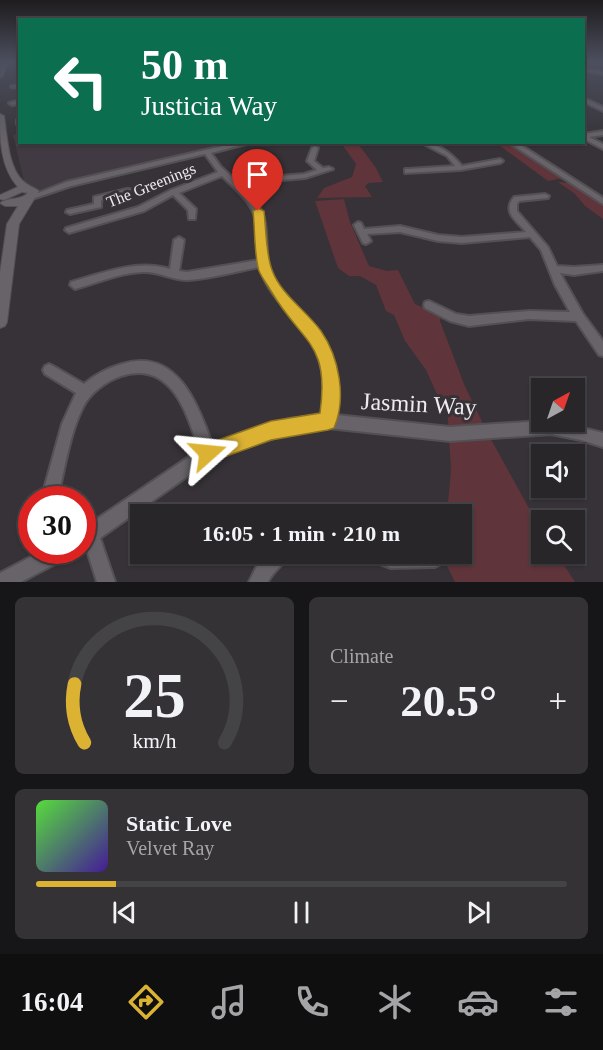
<!DOCTYPE html>
<meta charset="utf-8">
<style>
body{margin:0;font-family:"Times New Roman",serif;background:#343235;color:#f1f3f6;height:100vh;display:flex;flex-direction:column;font-size:22px;white-space:nowrap}
*{box-sizing:border-box;margin:0}
p{font-size:20px;color:#a5a5a8}
.icon{flex:none;width:33px;height:33px;fill:none;stroke:currentColor;stroke-width:2;stroke-linecap:round;stroke-linejoin:round}
.map{position:relative;height:582px;overflow:hidden}
.drawer{display:flex;flex-direction:column;gap:15px;padding:15px;background:#161517;flex:1}
.drawer>*{flex:none}
.banner{position:absolute;left:18px;top:18px;width:567px;height:126px;border-radius:0px;box-shadow:0 2px 4px #0004,0 0 0 2px #444346;background:#0b6e4f;color:#fff;overflow:hidden}
.needle{width:39px;rotate:40deg}
.tools{position:absolute;left:531px;top:378px;display:grid;gap:12px}
.tools a{display:grid;place-items:center;width:54px;height:54px;border-radius:0px;background:#282629;box-shadow:0 2px 4px #0004,0 0 0 2px #444346;font-size:30px}
.speed{position:absolute;left:18px;top:486px;display:flex;gap:12px;font-size:30px;font-weight:700;text-align:center}
.speed>*{display:grid;place-content:center;width:78px;height:78px;border-radius:50%;background:#282629;box-shadow:0 2px 4px #0004,0 0 0 2px #444346;line-height:1}
.speed .limit{border:9px solid #d22;background:#fff;color:#111}
.pin{position:absolute;display:grid;place-items:center;width:51px;height:51px;color:#fff;margin:-62px -26px;border-radius:50% 50% 50% 0;rotate:-45deg;box-shadow:0 0 6px #0007}
.pin .icon{rotate:45deg}
.me{position:absolute;width:66px;margin:-33px;rotate:72deg;stroke-linejoin:round;filter:drop-shadow(0 0 4px #0008)}
.turn{display:flex;align-items:center;gap:21px;height:126px;padding:0 24px;font-size:27px}
.turn .icon{width:78px;height:78px;stroke-width:2.5}
.turn b{display:block;font-size:42px;line-height:51px}
.big{font-size:45px;font-weight:800;line-height:1.1}
.drawer .tile{flex:1;display:flex;flex-direction:column;justify-content:center;gap:9px;min-width:0;padding:0 21px;border-radius:9px;background:#343235}
.drawer .dial{align-items:center;gap:0}
.dial svg{height:156px;overflow:visible;fill:none;stroke:#444346;stroke-width:7;stroke-linecap:round;text-anchor:middle}
.dial text{fill:#f1f3f6;stroke:none}
.song{display:flex;align-items:center;gap:18px}
.cover{width:72px;height:72px;border-radius:9px;background:linear-gradient(135deg,hsl(110 70% 55%),hsl(260 70% 35%))}
.played{height:6px;border-radius:3px;background:linear-gradient(90deg,#dcb233 15%,#444346 15%)}
.keys{display:flex;justify-content:space-around;direction:ltr}
.heat{display:flex;justify-content:space-between;align-items:center;font-size:33px;direction:ltr}
.drawer .tiles{flex:1;display:grid;gap:15px;grid-template-columns:1fr 1fr}
.tile:last-child{grid-column:span 2}
.trip{position:absolute;left:130px;top:504px;width:342px;height:60px;border-radius:0px;background:#282629;box-shadow:0 2px 4px #0004,0 0 0 2px #444346;font-weight:800;line-height:60px;text-align:center}
.menu{display:flex;height:96px;justify-content:space-around;align-items:center;background:#100f10;color:#a5a5a8}
.menu .icon{width:42px;height:42px}
.menu .on{color:#dcb233}
.menu b{font-size:27px;color:#f1f3f6}
.map>svg:first-child{display:block}
</style>
<div class="map">
<svg width="603" height="582" viewBox="0 0 603 582">
<rect width="100%" height="100%" fill="#363237"/>
<path fill="#423a43" d="M19 134 20 142 238 143 27 193 13 135Z"/>
<path fill="#5f343a" d="M341 143H362L359 145 376 168 383 182 369 183 365 186 372 197 317 198 324 188 352 177 356 164Z
M496 143H509L564 178 548 181Z
M558 182C574 181 591 196 603 204V219L585 206 575 194Z
M344 199 350 222 369 266 387 271 398 270 415 304 441 315 440 321 464 384 487 432 541 530 542 554H557L575 582H455L442 556V554H462V514H447L451 470 447 406 439 399 426 370 405 341 394 315 386 311 376 285 360 276H349L338 268 315 201Z"/>
<g fill="none" stroke-linecap="round" stroke-linejoin="round">
<g stroke="#535054" stroke-width="4">
<path id="minor" d="M584 69 603 72V74L584 71Z
M20 85V88L11 87V86Z
M584 98 603 107V111L584 102Z
M20 100V104L12 105 9 103Z
M20 118V125L17 124V120Z
M603 131V135L589 137 603 144V149L584 139V134Z
M240 142H254L211 153 221 167 241 185 270 177 304 174 317 170 307 161 312 148 315 146 318 148 314 161 323 168 329 167 333 169 305 178 271 181 245 189C280 223 257 245 274 278 281 292 293 302 303 313 331 344 341 373 336 415L450 427 542 421 559 422 603 433V447L581 440 551 434 450 441 328 428 289 433 212 459 100 538 115 582H97L86 547 82 549V529L199 450C187 412 171 360 121 376 106 381 90 393 83 407 69 435 65 469 57 500H41L62 424 76 393 45 374 43 370 45 366 49 364 53 366 84 384C96 374 108 368 122 364 176 347 198 403 212 444L289 419 322 415C328 375 320 347 293 317 279 302 265 287 260 267 237 271 210 279 187 280 171 280 159 271 142 272 119 273 97 283 75 289L70 285 71 282C103 273 137 259 170 269L174 240 179 237 184 240 179 271 187 272 259 260C258 251 259 241 258 231 256 205 240 193 222 176L179 193 196 209 195 219H189L188 210 173 195 144 211 69 233 65 230 66 228 138 207 171 190 218 172 205 154 71 186 32 199 28 197 66 182Z
M420 142C437 142 451 153 462 166L500 159 503 161 500 163 460 170 405 173V169H408L455 166 447 156Z
M508 142H516L603 198V204Z
M127 189H130V193L101 200V207L70 214 66 212 67 210 94 204V197Z
M545 194 549 196 548 198 519 201 517 204V211L548 247 557 266 574 267 603 265V271L574 275 560 273 583 314 603 341V356L599 355 576 321 529 319 469 326 450 321 425 308 424 305 425 302 429 301 456 314 469 316 529 311 570 312 555 285 541 250 530 237 462 243 438 241 400 232 367 234 371 241 366 244 363 243 354 225 358 222 361 223 364 229 400 226 438 235 462 237 526 232C516 220 502 212 514 197Z
M44 550H73L70 556 21 582H0V573Z
M268 554H289C284 565 273 571 268 582H249L258 564Z
M366 554H445L441 564 435 567 391 568 369 560Z"/>
</g>
<g stroke="#535054" stroke-width="2">
<path id="tertiary" d="M2 62H8L3 76 0 78Z
M0 114 4 116C7 135 8 167 23 181 28 186 34 187 39 191L19 224 7 322 5 326 0 328V273L7 224 18 206H5L0 203C8 197 20 201 28 193L22 192 4 200 0 199V195L18 187C0 167 0 139 0 114Z"/>
</g>
<use href="#minor" fill="#676368" fill-rule="evenodd"/>
<use href="#tertiary" fill="#676368" fill-rule="evenodd"/>
</g>
<linearGradient id="sky" x2="0" y2="1"><stop stop-color="#1e1c1e"/><stop offset="0.43" stop-color="#4c4f5e"/><stop offset="1" stop-color="#4c4f5e" stop-opacity="0"/></linearGradient>
<rect width="603" height="144" fill="url(#sky)"/>
<path fill="#dcb233" stroke="#8f7421" stroke-width="1.5" d="M258 208 264 211C266 228 266 255 272 270 281 295 306 310 321 331 339 357 347 398 334 428L328 430 271 440 208 463 201 460 198 453 201 446 271 421 320 413C330 341 302 344 271 291 267 284 262 278 259 271 254 255 255 228 253 211Z"/>
<g text-anchor="middle" dominant-baseline="central" stroke-width="6" stroke-linejoin="round" paint-order="stroke">
<g font-size="16" fill="#eeebee" stroke="#363237">
<text transform="translate(151 185) rotate(-22)">The Greenings</text>
</g>
<g font-size="24" fill="#eeebee" stroke="#363237">
<text transform="translate(419 404) rotate(3)">Jasmin Way</text>
</g>
</g>
</svg>
<div class="tools">
<a><svg class="needle" viewBox="-14 -14 28 28"><path d="M0-13l5 13h-10z" fill="#e53935"/><path d="M0 13l5-13h-10z" fill="#a5a5a8"/></svg></a>
<a><svg class="icon" aria-label="sound" viewBox="0 0 24 24"><path d="M4 9h4l5-4v14l-5-4H4zM17 9q2 3 0 6"/></svg></a>
<a><svg class="icon" aria-label="search" viewBox="0 0 24 24"><circle cx="10" cy="10" r="6"/><path d="M15 15l6 6"/></svg></a>
</div>
<div class="speed"><div class="limit">30</div></div>
<div class="pin" style="left:258px;top:211px;background:#d93025"><svg class="icon" aria-label="arrive" viewBox="0 0 24 24"><path d="M6 21V4h12l-3 4 3 4H6"/></svg></div>
<svg class="me" style="left:208px;top:453px" viewBox="-20 -20 40 40"><path d="M0-17L14 15 0 8-14 15z" fill="#dcb233" stroke="#fff" stroke-width="4"/></svg>
<div class="trip">16:05 · 1 min · 210 m</div>
<div class="banner">
<div class="turn"><svg class="icon" aria-label="left" viewBox="0 0 24 24"><path d="M17 20v-9H6M10 6l-5 5 5 5"/></svg><div><b>50 m</b>Justicia Way</div></div>
</div>
</div>
<section class="drawer">
<div class="tiles">
<div class="tile dial"><svg viewBox="0 0 100 80">
<path d="M14 69A42 42 0 1 1 86 69"/>
<path d="M14 69A42 42 0 0 1 9 39" stroke="#dcb233"/>
<text x="50" y="56" font-size="32" font-weight="700">25</text>
<text x="50" y="72" font-size="11">km/h</text>
</svg></div>
<div class="tile"><p>Climate</p>
<div class="heat"><a>−</a><b class="big">20.5°</b><a>+</a></div>
</div>
<div class="tile">
<div class="song"><i class="cover"></i><div><b>Static Love</b><p>Velvet Ray</p></div></div>
<div class="played"></div>
<div class="keys"><svg class="icon" aria-label="previous" viewBox="0 0 24 24"><path d="M18 5L8 12l10 7zM5 5v14"/></svg><svg class="icon" aria-label="pause" viewBox="0 0 24 24"><path d="M8 5v14M16 5v14"/></svg><svg class="icon" aria-label="next" viewBox="0 0 24 24"><path d="M6 5l10 7-10 7zM19 5v14"/></svg></div>
</div>
</div>
</section>
<nav class="menu">
<b>16:04</b>
<svg class="icon on" aria-label="directions" viewBox="0 0 24 24"><path d="M12 3l9 9-9 9-9-9zM9 14v-3h6M13 9l2 2-2 2"/></svg>
<svg class="icon" aria-label="music" viewBox="0 0 24 24"><path d="M9 18V5l10-2v13"/><circle cx="6" cy="18" r="3"/><circle cx="16" cy="16" r="3"/></svg>
<svg class="icon" aria-label="phone" viewBox="0 0 24 24"><path d="M5 4h4l2 5-3 2q2 4 5 5l2-3 5 2v4C11 20 4 13 5 4z"/></svg>
<svg class="icon" aria-label="climate" viewBox="0 0 24 24"><path d="M12 3v18M4 7l16 10M4 17L20 7"/></svg>
<svg class="icon" aria-label="car" viewBox="0 0 24 24"><path d="M5 17H2v-5l4-1 3-4h7l3 4 3 1v5h-3M9 17h6M6 11h13"/><circle cx="7" cy="17" r="2"/><circle cx="17" cy="17" r="2"/></svg>
<svg class="icon" aria-label="filters" viewBox="0 0 24 24"><path d="M4 7h16M4 17h16"/><circle cx="9" cy="7" r="2"/><circle cx="15" cy="17" r="2"/></svg>
</nav>
